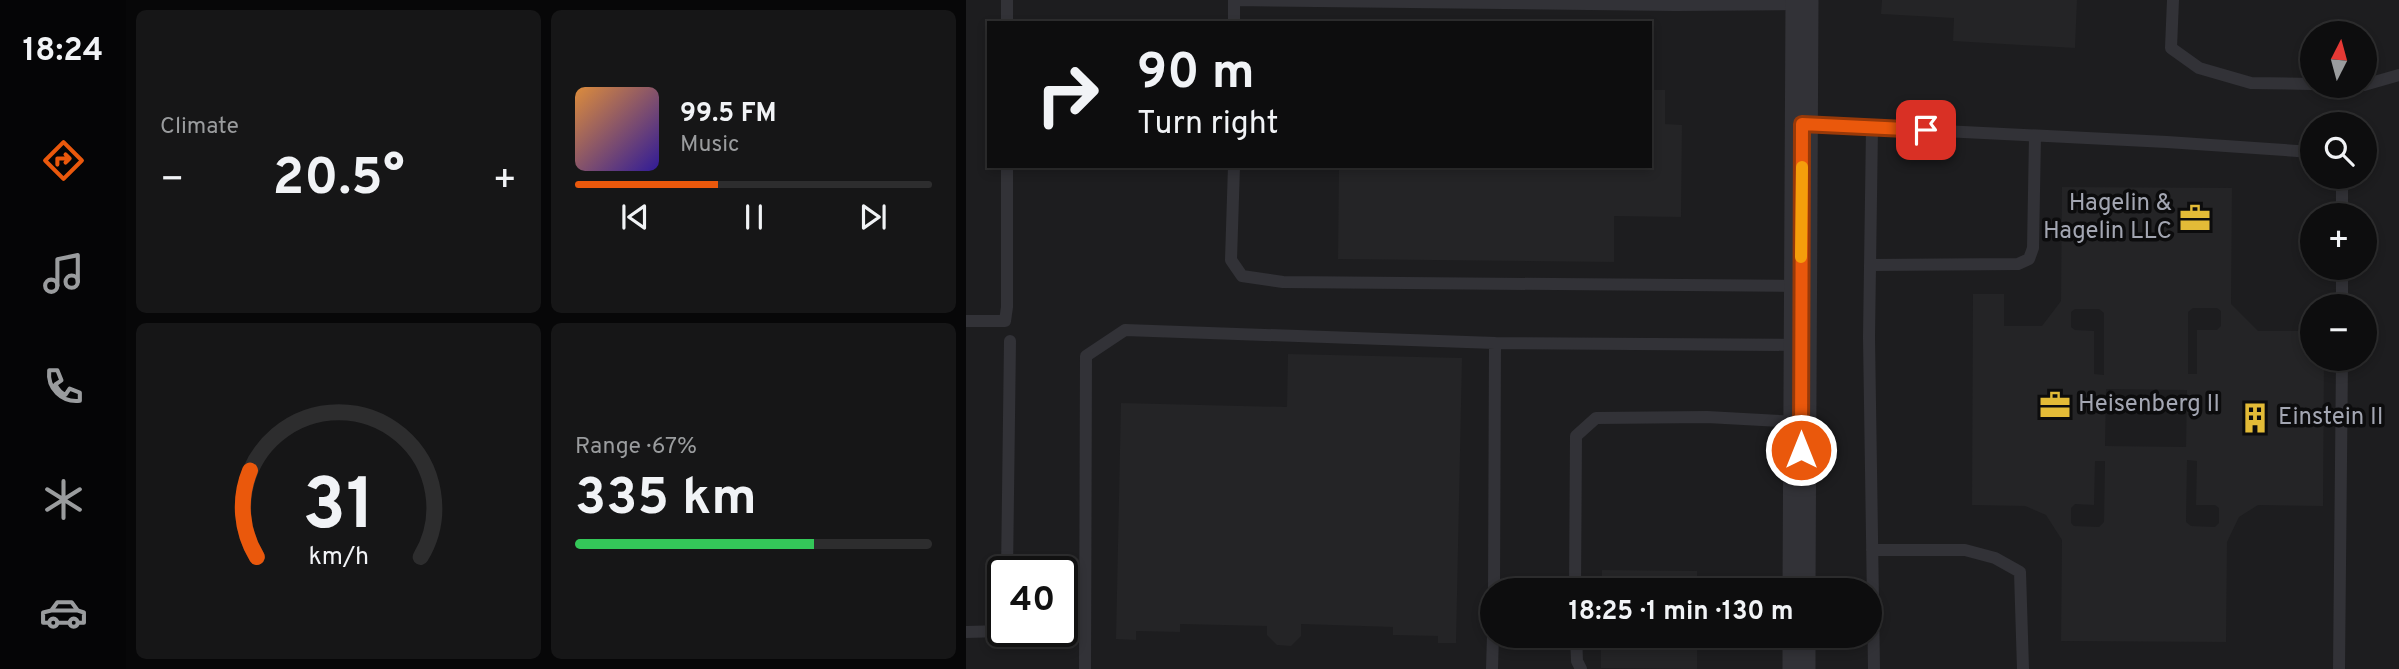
<!DOCTYPE html>
<meta charset="utf-8">
<style>
body{margin:0;font-family:Overpass,sans-serif;background:#161617;color:#f1f3f6;height:100vh;display:flex;flex-direction:column;font-size:26px;white-space:nowrap}
*{box-sizing:border-box;margin:0}
p{font-size:23px;color:#9a9c9e}
.icon{flex:none;width:38px;height:38px;fill:none;stroke:currentColor;stroke-width:2;stroke-linecap:round;stroke-linejoin:round}
.map{position:relative;flex:1;overflow:hidden}
.panel{display:flex;flex-direction:column;gap:10px;padding:10px;background:#070708;width:840px}
.panel>*{flex:none}
.guide{position:absolute;left:21px;top:21px;width:665px;height:147px;border-radius:0px;box-shadow:0 4px 10px #0003,0 0 0 2px #2d2d2e;background:#0d0d0e;color:#f1f3f6;overflow:hidden}
.needle{width:46px;rotate:6deg}
.fabs{position:absolute;left:1334px;top:21px;display:grid;gap:14px}
.fabs a{display:grid;place-items:center;width:77px;height:77px;border-radius:50%;background:#0d0d0e;box-shadow:0 4px 10px #0003,0 0 0 2px #2d2d2e;font-size:35px}
.speed{position:absolute;left:21px;top:556px;display:flex;gap:14px;font-size:35px;font-weight:700;text-align:center}
.speed>*{display:grid;place-content:center;width:91px;height:91px;border-radius:50%;background:#0d0d0e;box-shadow:0 4px 10px #0003,0 0 0 2px #2d2d2e;line-height:1}
.speed .limit{border:4px solid #111;border-radius:10px;background:#fff;color:#111}
.pin{position:absolute;display:grid;place-items:center;width:60px;height:60px;color:#fff;margin:-30px;border-radius:14px;box-shadow:0 4px 10px #0006}
.me{position:absolute;width:77px;margin:-38px;rotate:0deg;stroke-linejoin:round;filter:drop-shadow(0 0 5px #0008)}
.turn{display:flex;align-items:center;gap:24px;height:147px;padding:0 35px;font-size:32px}
.turn .icon{width:91px;height:91px;stroke-width:2.5}
.turn b{display:block;font-size:49px;line-height:60px}
.big{font-size:52px;font-weight:700;line-height:1.1}
.panel .tile{flex:1;display:flex;flex-direction:column;justify-content:center;gap:10px;min-width:0;padding:0 24px;border-radius:10px;background:#161617}
.panel .dial{align-items:center;gap:0}
.dial svg{height:182px;overflow:visible;fill:none;stroke:#2d2d2e;stroke-width:7;stroke-linecap:round;text-anchor:middle}
.dial text{fill:#f1f3f6;stroke:none}
.song{display:flex;align-items:center;gap:21px}
.cover{width:84px;height:84px;border-radius:10px;background:linear-gradient(135deg,hsl(30 70% 55%),hsl(250 70% 35%))}
.played{height:7px;border-radius:4px;background:linear-gradient(90deg,#ea580c 40%,#2d2d2e 40%)}
.keys{display:flex;justify-content:space-around;direction:ltr}
.heat{display:flex;justify-content:space-between;align-items:center;font-size:38px;direction:ltr}
.charge{height:10px;border-radius:5px;background:linear-gradient(90deg,#34c759 67%,#2d2d2e 0)}
.panel .tiles{flex:1;display:grid;gap:10px;grid-template-columns:repeat(2,1fr)}
.trip{position:absolute;left:514px;top:578px;width:402px;height:70px;border-radius:35px;background:#0d0d0e;box-shadow:0 4px 10px #0003,0 0 0 2px #2d2d2e;font-weight:700;line-height:70px;text-align:center}
main{display:flex;flex:1;min-height:0}
.tab-bar{display:flex;flex-direction:column;width:126px;justify-content:space-around;align-items:center;background:#050506;color:#9a9c9e}
.tab-bar .icon{width:49px;height:49px}
.tab-bar .selected{color:#ea580c}
.tab-bar b{font-size:32px;color:#f1f3f6}
.map>svg:first-child{display:block}
</style>
<main>
<nav class="tab-bar">
<b>18:24</b>
<svg class="icon selected" aria-label="directions" viewBox="0 0 24 24"><path d="M12 3l9 9-9 9-9-9zM9 14v-3h6M13 9l2 2-2 2"/></svg>
<svg class="icon" aria-label="music" viewBox="0 0 24 24"><path d="M9 18V5l10-2v13"/><circle cx="6" cy="18" r="3"/><circle cx="16" cy="16" r="3"/></svg>
<svg class="icon" aria-label="phone" viewBox="0 0 24 24"><path d="M5 4h4l2 5-3 2q2 4 5 5l2-3 5 2v4C11 20 4 13 5 4z"/></svg>
<svg class="icon" aria-label="climate" viewBox="0 0 24 24"><path d="M12 3v18M4 7l16 10M4 17L20 7"/></svg>
<svg class="icon" aria-label="car" viewBox="0 0 24 24"><path d="M5 17H2v-5l4-1 3-4h7l3 4 3 1v5h-3M9 17h6M6 11h13"/><circle cx="7" cy="17" r="2"/><circle cx="17" cy="17" r="2"/></svg>
</nav>
<section class="panel">
<div class="tiles">
<div class="tile"><p>Climate</p>
<div class="heat"><a>−</a><b class="big">20.5°</b><a>+</a></div>
</div>
<div class="tile">
<div class="song"><i class="cover"></i><div><b>99.5 FM</b><p>Music</p></div></div>
<div class="played"></div>
<div class="keys"><svg class="icon" aria-label="previous" viewBox="0 0 24 24"><path d="M18 5L8 12l10 7zM5 5v14"/></svg><svg class="icon" aria-label="pause" viewBox="0 0 24 24"><path d="M8 5v14M16 5v14"/></svg><svg class="icon" aria-label="next" viewBox="0 0 24 24"><path d="M6 5l10 7-10 7zM19 5v14"/></svg></div>
</div>
<div class="tile dial"><svg viewBox="0 0 100 80">
<path d="M14 69A42 42 0 1 1 86 69"/>
<path d="M14 69A42 42 0 0 1 11 31" stroke="#ea580c"/>
<text x="50" y="56" font-size="32" font-weight="700">31</text>
<text x="50" y="72" font-size="11">km/h</text>
</svg></div>
<div class="tile"><p>Range · 67%</p><b class="big">335 km</b><div class="charge"></div></div>
</div>
</section>
<div class="map">
<svg width="1433" height="669" viewBox="0 0 1433 669">
<rect width="100%" height="100%" fill="#111112"/>
<path fill="#1d1d1f" fill-rule="evenodd" d="M0 0H1433V669H0ZM23 23H684V166H23ZM1346 33H1398V86H1346ZM1346 124H1398V177H1346ZM1346 215H1398V268H1346ZM1346 306H1398V359H1346ZM37 572H96V632H37ZM527 590H905V635H527Z"/>
<path fill="#242426" fill-rule="evenodd" d="M916 0H1111L1109 48 987 41 988 18 915 14Z
M684 90H699V124L716 125 715 217 648 216V262L372 259 373 166H684Z
M1096 187 1266 188 1265 304 1292 331H1346V359H1358L1357 506 1292 505 1273 517 1261 542 1260 642 1095 641 1096 540 1080 515 1059 506 1006 505 1007 294H1038V326H1076L1095 301ZM1227 308H1251L1255 311V326L1251 330H1231V374H1222V312ZM1109 309H1133L1138 313V375L1128 374V331L1109 330 1105 327V312ZM1140 389 1221 390 1220 447 1139 446ZM1221 460 1231 461 1230 505H1249L1253 508V523L1249 527 1225 526 1220 522ZM1129 461H1139L1138 522 1133 527 1108 526 1105 523V508L1109 504 1128 505Z
M322 354 496 358 490 643H472V636L427 635V627L335 624V636L325 646 311 645 301 635V626L214 624V632L170 631V640L150 639 155 403 321 407Z
M636 570 731 571V590H636Z
M635 635H731V669L635 668Z"/>
<g fill="none" stroke-linecap="round" stroke-linejoin="round">
<path stroke="#323237" stroke-width="12" d="M41 0V23
M270 0 709 5 836 4
M1207 0 1205 48 1233 68 1285 83 1346 84
M268 23V0
M1398 85 1433 75
M836 124 1201 142 1346 152
M906 127 903 337 908 669
M268 166 265 260 276 276 317 282 833 286
M1376 177V215
M904 265 1052 264 1063 259 1067 248 1069 136
M1376 268V306
M0 321H39L41 307V166
M529 343 833 345
M906 550H999L1029 558 1054 572 1057 669
M41 572 44 341
M609 590 610 436 630 418 741 417 831 422
M0 632 37 631
M610 635 611 661 615 669
M119 669 120 356 159 330 529 343 528 590
M526 669 527 635
M1373 669 1376 359"/>
<path stroke="#323237" stroke-width="33" d="M833 590 836 0
M833 669V635"/>
</g>
<g fill="none" stroke-linecap="round" stroke-linejoin="round">
<g stroke="#983908" stroke-width="18">
<path id="route" d="M835 450 836 124 960 130"/>
</g>
<use href="#route" stroke="#ea580c" stroke-width="12"/>
<path stroke="#f59e0b" stroke-width="12" d="M835 257 836 167"/>
</g>
<defs>
<g id="office-bare" transform="scale(2.415)"><path d="M-6-3h4V-5.5h4V-3h4V5H-6ZM-1-4.5V-3h2v-1.5ZM-6 0V1H6V0Z" fill="#e3bb37" stroke="#0c0c0d" stroke-width="2.5" paint-order="stroke"/></g>
<g id="building-bare" transform="scale(2.415)"><path d="M-4-6H4V6H1V3H-1V6H-4ZM-2.5-4.3h1.7v1.8h-1.7ZM.8-4.3h1.7v1.8H.8ZM-2.5-1h1.7V.8h-1.7ZM.8-1h1.7V.8H.8Z" fill="#e3bb37" stroke="#0c0c0d" stroke-width="2.5" paint-order="stroke"/></g>
</defs>
<g fill-rule="evenodd">
<use href="#office-bare" x="1229" y="218"/>
<use href="#office-bare" x="1089" y="405"/>
<use href="#building-bare" x="1289" y="418"/>
</g>
<g text-anchor="middle" dominant-baseline="central" stroke-width="7" stroke-linejoin="round" paint-order="stroke">
<g font-size="24" fill="#a3a6b2" stroke="#0c0c0d" text-anchor="start">
<text x="1206" y="204" text-anchor="end">Hagelin &amp;<tspan x="1206" dy="28">Hagelin LLC</tspan></text>
<text x="1112" y="405">Heisenberg II</text>
<text x="1312" y="418">Einstein II</text>
</g>
</g>
</svg>
<div class="fabs">
<a><svg class="needle" viewBox="-14 -14 28 28"><path d="M0-13l5 13h-10z" fill="#e53935"/><path d="M0 13l5-13h-10z" fill="#9a9c9e"/></svg></a>
<a><svg class="icon" aria-label="search" viewBox="0 0 24 24"><circle cx="10" cy="10" r="6"/><path d="M15 15l6 6"/></svg></a>
<a>+</a>
<a>−</a>
</div>
<div class="speed"><div class="limit">40</div></div>
<div class="pin" style="left:960px;top:130px;background:#d93025"><svg class="icon" aria-label="arrive" viewBox="0 0 24 24"><path d="M6 21V4h12l-3 4 3 4H6"/></svg></div>
<svg class="me" style="left:835px;top:450px" viewBox="-20 -20 40 40"><circle r="17" fill="#ea580c" stroke="#fff" stroke-width="3"/><path d="M0-11L8 9 0 5-8 9z" fill="#fff"/></svg>
<div class="trip">18:25 · 1 min · 130 m</div>
<div class="guide">
<div class="turn"><svg class="icon" aria-label="right" viewBox="0 0 24 24"><path d="M7 20v-9h11M14 6l5 5-5 5"/></svg><div><b>90 m</b>Turn right</div></div>
</div>
</div>
</main>
